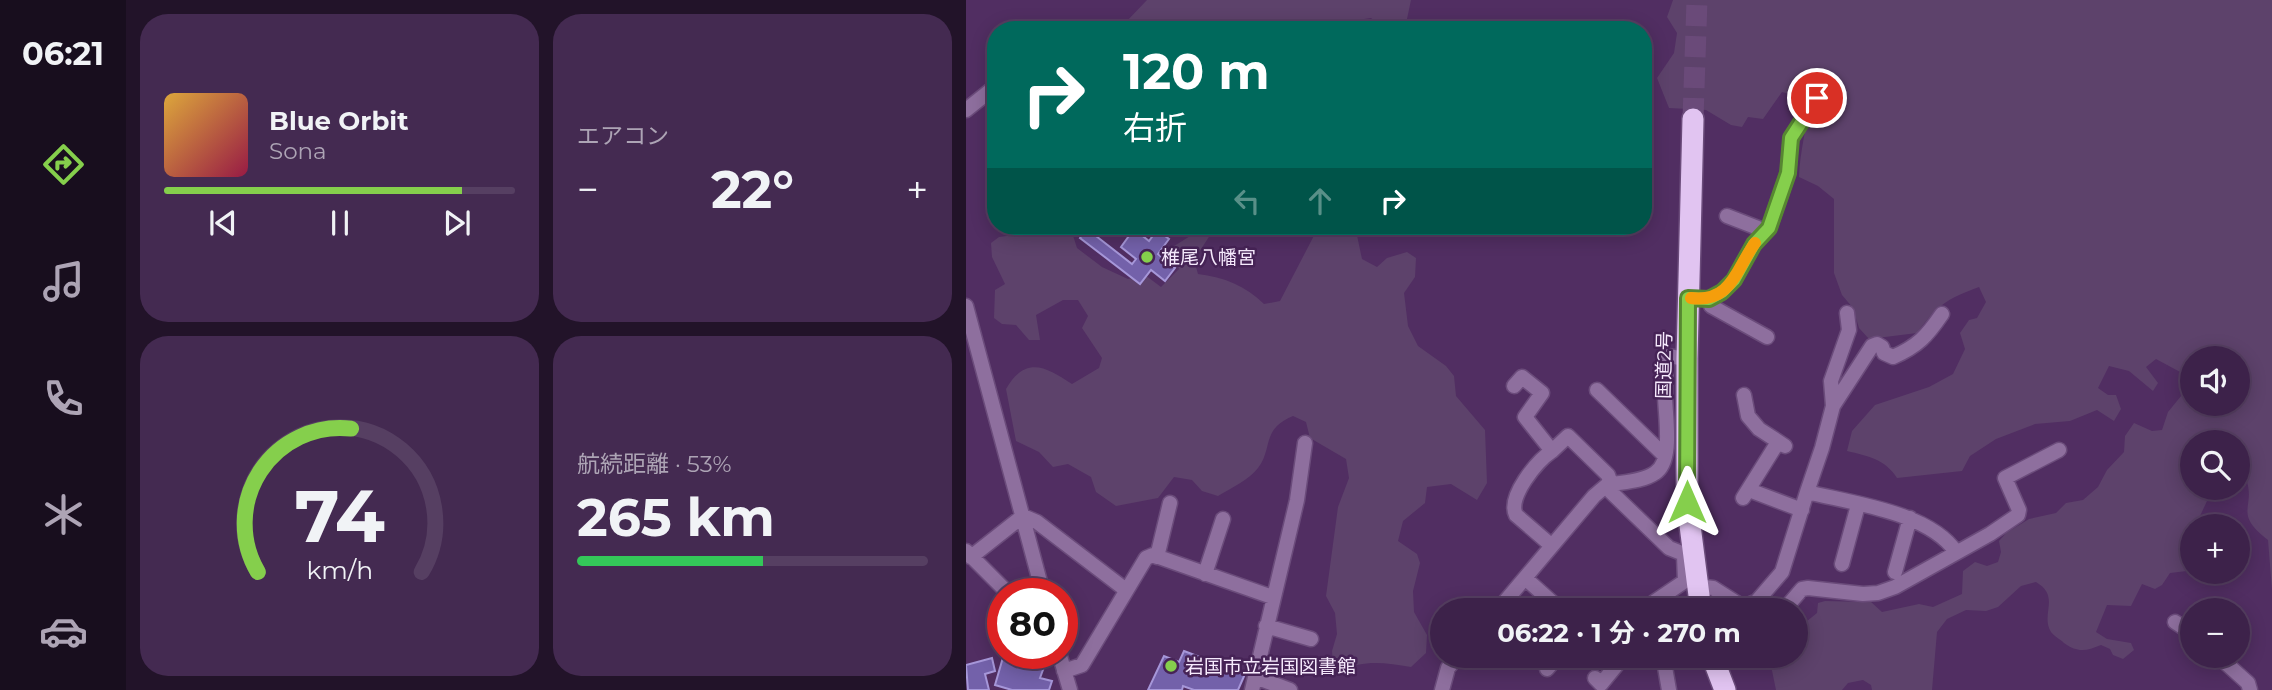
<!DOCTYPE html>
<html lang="ja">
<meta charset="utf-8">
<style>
body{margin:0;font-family:Montserrat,"Noto Sans JP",sans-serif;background:#442a51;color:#f1f3f6;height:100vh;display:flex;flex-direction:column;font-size:26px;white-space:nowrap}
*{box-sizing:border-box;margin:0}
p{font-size:23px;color:#ada4b5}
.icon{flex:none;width:38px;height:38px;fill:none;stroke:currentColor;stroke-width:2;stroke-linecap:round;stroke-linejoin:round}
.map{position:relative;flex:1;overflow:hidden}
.drawer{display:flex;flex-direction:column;gap:14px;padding:14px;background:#221329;width:840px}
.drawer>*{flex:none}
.guide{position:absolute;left:21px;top:21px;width:665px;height:214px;border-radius:28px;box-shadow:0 4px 18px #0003,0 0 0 2px #563f62;background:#00695c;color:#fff;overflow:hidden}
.buttons{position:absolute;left:1214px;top:346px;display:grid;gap:14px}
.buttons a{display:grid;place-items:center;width:70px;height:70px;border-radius:50%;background:#3d224a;box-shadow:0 4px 18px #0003,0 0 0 2px #563f62;font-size:35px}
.speed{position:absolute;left:21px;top:578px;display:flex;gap:14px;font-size:35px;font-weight:700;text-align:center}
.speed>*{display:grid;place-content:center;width:91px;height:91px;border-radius:50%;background:#3d224a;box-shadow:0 4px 18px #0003,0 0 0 2px #563f62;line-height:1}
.speed .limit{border:10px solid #d22;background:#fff;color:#111}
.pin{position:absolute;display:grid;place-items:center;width:60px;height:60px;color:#fff;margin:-30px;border:4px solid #fff;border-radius:50%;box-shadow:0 2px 7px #0007}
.me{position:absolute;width:77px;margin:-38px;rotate:0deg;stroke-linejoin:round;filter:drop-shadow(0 0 5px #0008)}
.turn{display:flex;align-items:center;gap:24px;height:147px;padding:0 21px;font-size:32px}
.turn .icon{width:91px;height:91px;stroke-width:2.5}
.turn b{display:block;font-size:49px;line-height:60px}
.lanes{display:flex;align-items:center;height:66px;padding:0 21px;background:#0003;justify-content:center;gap:35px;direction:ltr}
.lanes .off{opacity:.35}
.big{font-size:52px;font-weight:700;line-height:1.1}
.drawer .card{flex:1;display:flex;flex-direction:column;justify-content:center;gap:10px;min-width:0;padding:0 24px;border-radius:28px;background:#442a51}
.drawer .dial{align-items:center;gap:0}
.dial svg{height:182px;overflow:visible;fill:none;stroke:#563f62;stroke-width:7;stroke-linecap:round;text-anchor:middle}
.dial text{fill:#f1f3f6;stroke:none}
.song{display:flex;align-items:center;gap:21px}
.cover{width:84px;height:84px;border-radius:10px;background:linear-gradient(135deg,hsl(40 70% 55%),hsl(340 70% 35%))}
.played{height:7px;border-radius:4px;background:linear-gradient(90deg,#85cf4c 85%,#563f62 85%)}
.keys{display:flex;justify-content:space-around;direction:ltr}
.heat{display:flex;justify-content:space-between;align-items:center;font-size:38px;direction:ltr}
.charge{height:10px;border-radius:5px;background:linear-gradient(90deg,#34c759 53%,#563f62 0)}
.drawer .tiles{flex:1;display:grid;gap:14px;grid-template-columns:repeat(2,1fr)}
.trip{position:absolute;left:464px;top:598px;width:378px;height:70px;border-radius:35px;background:#3d224a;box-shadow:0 4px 18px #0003,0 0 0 2px #563f62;font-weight:700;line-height:70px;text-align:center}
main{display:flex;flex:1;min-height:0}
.tabs{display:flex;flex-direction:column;width:126px;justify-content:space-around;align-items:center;background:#180e1e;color:#ada4b5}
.tabs .icon{width:49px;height:49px}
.tabs .selected{color:#85cf4c}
.tabs b{font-size:32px;color:#f1f3f6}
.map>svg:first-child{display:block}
</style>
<main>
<nav class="tabs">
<b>06:21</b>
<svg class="icon selected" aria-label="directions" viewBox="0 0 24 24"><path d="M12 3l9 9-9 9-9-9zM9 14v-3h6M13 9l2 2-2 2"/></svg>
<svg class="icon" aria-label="music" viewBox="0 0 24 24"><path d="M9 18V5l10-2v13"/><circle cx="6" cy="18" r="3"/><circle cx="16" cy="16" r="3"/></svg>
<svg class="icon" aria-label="phone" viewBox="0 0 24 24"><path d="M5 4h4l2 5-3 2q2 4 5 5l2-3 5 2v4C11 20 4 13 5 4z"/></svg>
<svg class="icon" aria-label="climate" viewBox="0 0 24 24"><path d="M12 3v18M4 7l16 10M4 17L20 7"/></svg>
<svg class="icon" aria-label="car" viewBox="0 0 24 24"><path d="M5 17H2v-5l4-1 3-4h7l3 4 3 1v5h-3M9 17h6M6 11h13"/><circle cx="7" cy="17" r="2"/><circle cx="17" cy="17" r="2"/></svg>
</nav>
<section class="drawer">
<div class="tiles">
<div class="card">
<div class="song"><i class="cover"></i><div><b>Blue Orbit</b><p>Sona</p></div></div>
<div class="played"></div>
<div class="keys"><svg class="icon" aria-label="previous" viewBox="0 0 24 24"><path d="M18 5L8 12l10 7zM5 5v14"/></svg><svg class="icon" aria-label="pause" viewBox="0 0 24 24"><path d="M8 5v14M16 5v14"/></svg><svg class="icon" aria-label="next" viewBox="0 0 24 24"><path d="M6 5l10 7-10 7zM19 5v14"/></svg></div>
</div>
<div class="card"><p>エアコン</p>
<div class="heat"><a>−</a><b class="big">22°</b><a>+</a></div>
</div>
<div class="card dial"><svg viewBox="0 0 100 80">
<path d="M14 69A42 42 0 1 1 86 69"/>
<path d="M14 69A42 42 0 0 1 55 6" stroke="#85cf4c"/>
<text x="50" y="56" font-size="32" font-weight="700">74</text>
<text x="50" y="72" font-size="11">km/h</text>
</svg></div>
<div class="card"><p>航続距離 · 53%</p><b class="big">265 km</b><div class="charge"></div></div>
</div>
</section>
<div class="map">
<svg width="1306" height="690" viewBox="0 0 1306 690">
<rect width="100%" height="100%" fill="#512e62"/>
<path fill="#5d426b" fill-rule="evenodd" d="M181 0H445L441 19C422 33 423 32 405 18L377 22 369 30H138L145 22 159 23Z
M707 0H1306V590L1302 540C1265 511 1292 508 1279 476L1272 474V443H1227V488H1263L1257 497 1241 501 1234 516 1238 527H1227V557L1221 571 1204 573 1196 585 1189 589 1176 584 1165 606 1141 605 1130 632 1141 639 1165 643 1168 650 1157 659 1147 655 1144 649 1135 645C1120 651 1112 653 1098 643 1095 640 1088 636 1085 632 1074 614 1095 597 1070 582L1055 586 1032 607 1020 611 1000 610 981 619 971 632 966 690H906L905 685 897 680 882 683 876 690H810L803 656H830V630L851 613 852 603 859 601 905 602 916 612 953 604 967 607 996 594 997 571 1009 562 1021 566 1032 562 1035 552 1033 541 1040 533 1063 519 1090 513 1100 503 1117 500 1132 487 1141 470 1158 452 1159 436 1168 423 1186 431 1196 430 1202 412 1224 385 1216 373 1190 359 1180 367 1192 383 1187 391 1163 371 1143 366 1132 388 1142 395H1150L1155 409 1148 421 1131 410 1104 421 1069 424 1030 439 1004 456 996 471 931 478C919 459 902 456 881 451L886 431 909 405 963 387 987 374 999 349 994 333 1003 320 1011 318 1020 302 1013 287C979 300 973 304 951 333L903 339 893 328 887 308 876 295 868 273V199L852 186 833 177C834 150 841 126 844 100L816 92 797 119 782 117 776 127 765 125 740 110 703 108 691 78 708 53 711 33 701 17ZM1227 359H1272V404H1227Z
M55 226H104L111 248 136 267 162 279 179 275 195 287 213 269 205 248 240 226H250L228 260 232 274C258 277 280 286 298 304L314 301 353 226H389L396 259 411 267 421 258 441 252 450 258 449 277 438 293 442 326 452 346 480 366 488 376 490 396 519 430 521 483 511 500 485 484 461 487 459 503 437 521 432 541 451 554 454 563 447 591 448 612 461 635 460 653 445 667C420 663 398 659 375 671L367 666 366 651 371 634 369 613 360 596 372 507 383 478 380 459 344 438 340 422 327 416C295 429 307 449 292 468 283 480 265 488 252 496L236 491 226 480 208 477 192 498 150 506 130 492 125 477 102 464 87 467 73 452 50 441 40 389C60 355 80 367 106 384L133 368 136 358 116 328 122 316 112 300H97L70 315 74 340H63L50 325 36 324 28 318 29 290 39 284 26 257 25 243 33 237 48 235Z"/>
<path fill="#7361aa" stroke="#a697d9" stroke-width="2" d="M121 229 166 264 170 259 155 247 168 229 183 241 191 230 203 239 192 254 209 268 199 281 185 270 174 284 114 238Z
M218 651 279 674 272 690H228L217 686 216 690H182L198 656 213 662Z
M38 654 78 667 74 678 86 681 83 690H46L29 685Z
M26 658 29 671 19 674 23 690H2L0 665Z"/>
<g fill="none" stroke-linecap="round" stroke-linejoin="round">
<path stroke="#6a4a79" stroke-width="21" stroke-dasharray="21 10" stroke-linecap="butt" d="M727 119 731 0"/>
<g stroke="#6b4c7b" stroke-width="17">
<path id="minor" d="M0 110 30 86
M761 216 792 228 797 234
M722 298 743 299 756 292 768 280 788 244 803 228 822 173 825 138 851 98
M743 299 745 306 801 337
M0 306 77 593
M548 386 556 377 576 393 559 417 586 451 602 436 642 475 645 484
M631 390 699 456
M778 395 782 416 793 429 819 446
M867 406 865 381 883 330 881 313
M641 485C655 482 676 482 689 473 708 461 699 415 699 395 699 382 700 369 701 356L721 359
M783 490 836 510
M841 492 856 448 867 406 906 346 911 344 916 347 918 353 927 357C952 346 961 336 976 314
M777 498 812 442
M586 546 550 515C541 497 571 461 586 451
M0 551 42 593
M5 557 57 516 71 522 160 590
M191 557 204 503
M876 564 892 505
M929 572 944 518
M239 574 257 519
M559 578 596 611
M731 586 747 588 777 607 791 601 816 572 841 492C885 503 963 512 990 552
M824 603 836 589 842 588 897 594 912 593 929 587 1024 534 1052 515 1053 510 1039 478 1093 450
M531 611 628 496 641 485 645 492 703 548 728 558
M689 611 688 602 719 581 718 556
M1209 622 1227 634
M300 626 345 639
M93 653 104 690
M697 656 703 690
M1252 656 1282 683 1284 690
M558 658 559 656
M581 669 592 656
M98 671 116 665 180 558 187 555 306 597
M289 677 324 690
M629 678 635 684 658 656
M286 690 331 500 339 443
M476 690 482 668 492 656"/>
</g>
<g stroke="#6b4c7b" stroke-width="24">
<path id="highway" d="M727 119 721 359V502L735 611
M746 656 759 690"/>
</g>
<use href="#minor" stroke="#8e6f9e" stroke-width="14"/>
<use href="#highway" stroke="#e1c4f1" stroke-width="21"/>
</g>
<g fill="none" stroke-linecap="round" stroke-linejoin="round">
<g stroke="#568731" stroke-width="18">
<path id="route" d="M721 502 722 298 743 299 756 292 768 280 788 244 803 228 822 173 825 138 851 98"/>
</g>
<use href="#route" stroke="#85cf4c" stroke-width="12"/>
<path stroke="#f59e0b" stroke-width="12" d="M725 298C766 303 770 269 789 243"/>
</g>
<g fill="#85cf4c" stroke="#462356" stroke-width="2.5">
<circle cx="181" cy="257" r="7"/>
<circle cx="205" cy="666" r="7"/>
</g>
<g text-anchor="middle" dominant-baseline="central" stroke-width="5" stroke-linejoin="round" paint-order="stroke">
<g font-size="19" fill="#f6eafd" stroke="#462356" text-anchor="start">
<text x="195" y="257">椎尾八幡宮</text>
<text x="219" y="666">岩国市立岩国図書館</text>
</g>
<g font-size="19" fill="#f6eafd" stroke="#462356">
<text transform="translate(698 365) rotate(-89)">国道2号</text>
</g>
</g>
</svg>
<div class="buttons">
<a><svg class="icon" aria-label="sound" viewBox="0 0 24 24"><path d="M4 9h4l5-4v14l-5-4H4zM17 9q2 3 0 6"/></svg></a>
<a><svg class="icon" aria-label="search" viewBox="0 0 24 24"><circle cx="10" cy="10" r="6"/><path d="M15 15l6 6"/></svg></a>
<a>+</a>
<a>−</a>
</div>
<div class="speed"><div class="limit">80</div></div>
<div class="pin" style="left:851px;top:98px;background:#d93025"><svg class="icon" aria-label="arrive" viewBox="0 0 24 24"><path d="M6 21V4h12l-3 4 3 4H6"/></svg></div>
<svg class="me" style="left:721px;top:502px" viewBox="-20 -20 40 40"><path d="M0-17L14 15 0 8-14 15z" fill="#85cf4c" stroke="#fff" stroke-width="4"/></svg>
<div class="trip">06:22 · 1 分 · 270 m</div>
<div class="guide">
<div class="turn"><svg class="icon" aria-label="right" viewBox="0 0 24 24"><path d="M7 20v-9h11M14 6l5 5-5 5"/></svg><div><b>120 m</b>右折</div></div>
<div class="lanes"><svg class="icon off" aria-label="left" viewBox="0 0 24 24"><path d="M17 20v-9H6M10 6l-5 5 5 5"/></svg><svg class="icon off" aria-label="ahead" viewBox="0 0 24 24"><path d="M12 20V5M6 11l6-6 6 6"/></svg><svg class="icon" aria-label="right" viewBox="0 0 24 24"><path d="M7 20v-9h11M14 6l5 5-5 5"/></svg></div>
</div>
</div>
</main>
